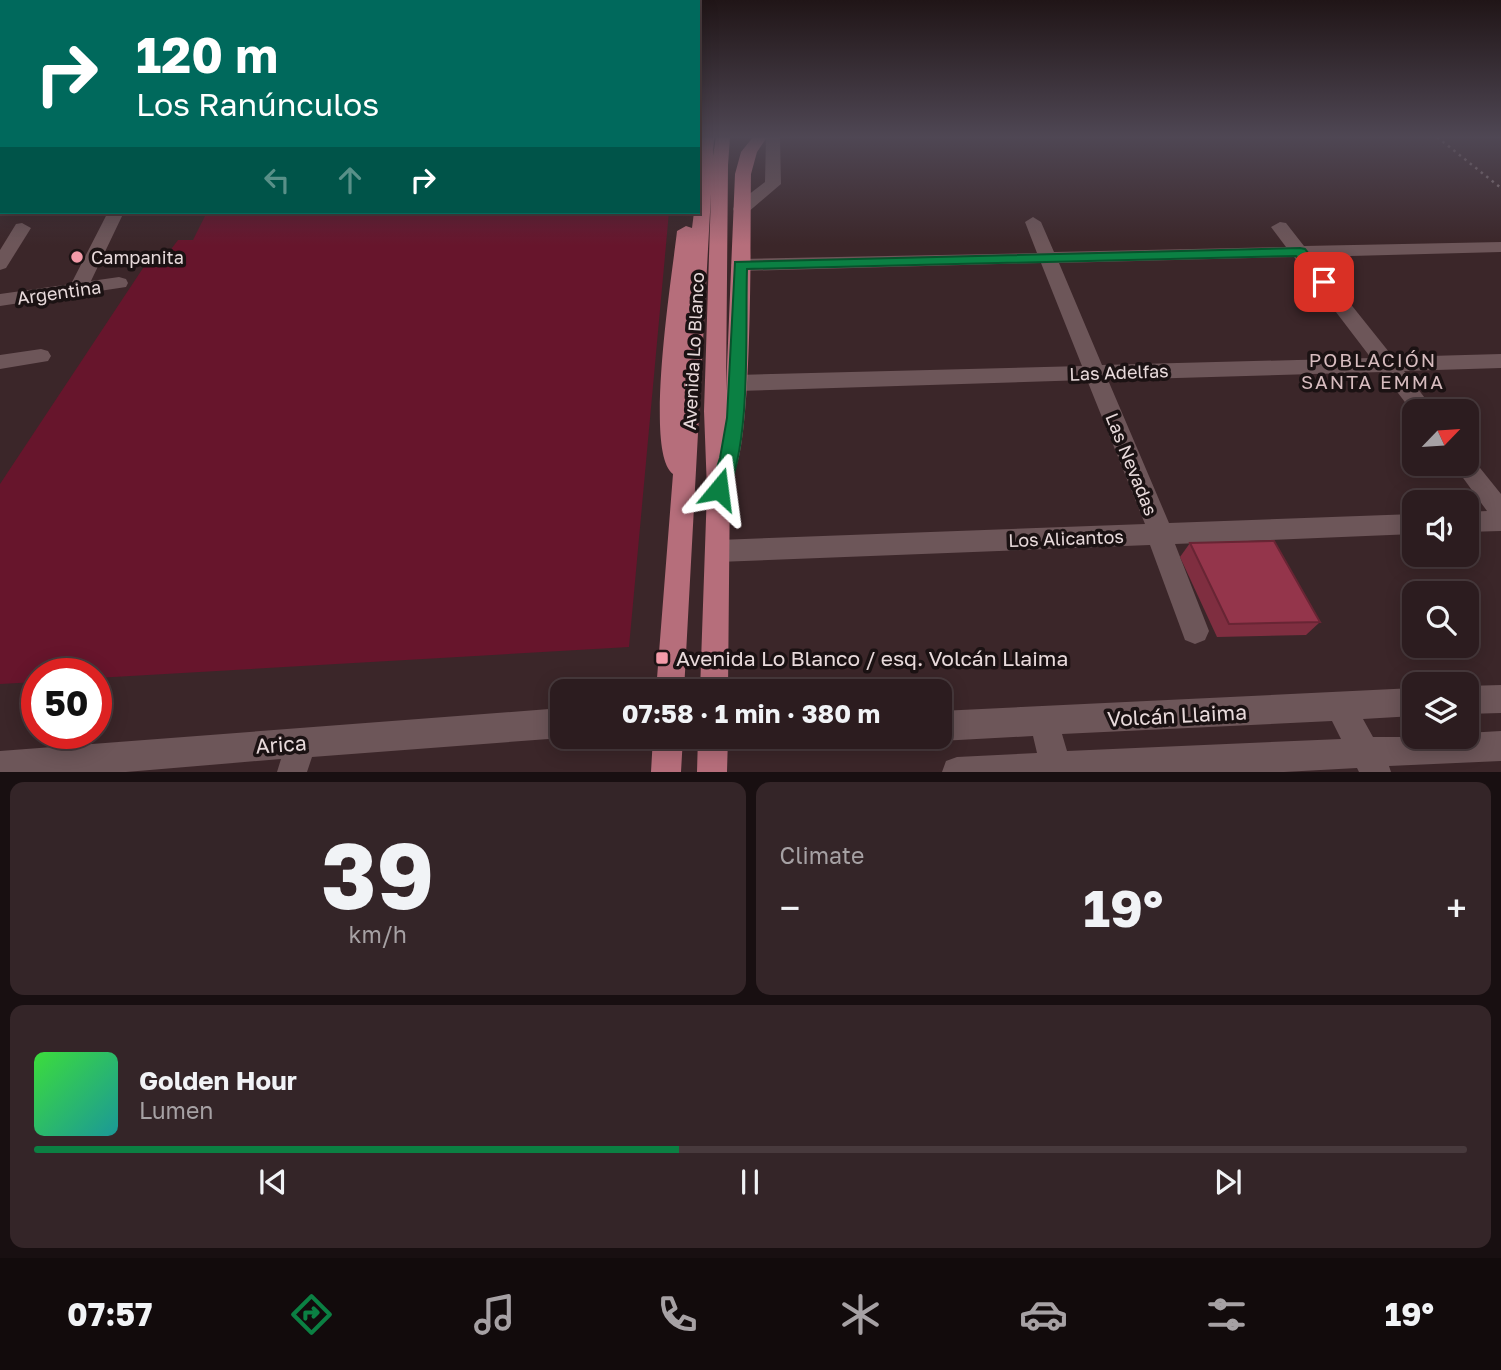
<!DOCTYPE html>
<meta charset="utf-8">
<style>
body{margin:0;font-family:"Golos Text",sans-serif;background:#342528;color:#f1f3f6;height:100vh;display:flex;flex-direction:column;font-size:26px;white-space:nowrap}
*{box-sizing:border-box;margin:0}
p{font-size:23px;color:#a6a1a4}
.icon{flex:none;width:38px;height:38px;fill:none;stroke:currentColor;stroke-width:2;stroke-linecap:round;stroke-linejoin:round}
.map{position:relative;height:772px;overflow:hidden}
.panel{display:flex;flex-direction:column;gap:10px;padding:10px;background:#180f11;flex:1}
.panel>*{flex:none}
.banner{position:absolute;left:0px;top:0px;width:700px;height:214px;box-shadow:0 4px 18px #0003,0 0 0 2px #483a3d;background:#00695c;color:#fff;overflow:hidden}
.needle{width:46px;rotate:65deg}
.fabs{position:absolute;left:1402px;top:399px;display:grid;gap:14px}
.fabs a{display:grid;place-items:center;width:77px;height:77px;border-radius:14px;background:#2c1c1f;box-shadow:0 4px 18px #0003,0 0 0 2px #483a3d;font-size:35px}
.speed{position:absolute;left:21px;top:658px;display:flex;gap:14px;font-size:35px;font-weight:700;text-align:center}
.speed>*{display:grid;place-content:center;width:91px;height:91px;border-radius:50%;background:#2c1c1f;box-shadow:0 4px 18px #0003,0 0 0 2px #483a3d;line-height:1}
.speed .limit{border:10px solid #d22;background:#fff;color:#111}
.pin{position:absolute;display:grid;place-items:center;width:60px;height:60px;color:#fff;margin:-30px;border-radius:14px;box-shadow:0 4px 10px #0006}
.me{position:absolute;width:77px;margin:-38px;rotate:16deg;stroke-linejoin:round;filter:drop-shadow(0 0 5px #0008)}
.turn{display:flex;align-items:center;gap:24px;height:147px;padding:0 21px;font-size:32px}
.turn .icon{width:91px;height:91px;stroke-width:2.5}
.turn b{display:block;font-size:49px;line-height:60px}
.lanes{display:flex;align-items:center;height:66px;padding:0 21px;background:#0003;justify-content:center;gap:35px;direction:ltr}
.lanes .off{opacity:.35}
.big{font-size:52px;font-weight:700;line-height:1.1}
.panel .card{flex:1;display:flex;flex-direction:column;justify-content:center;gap:10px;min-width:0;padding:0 24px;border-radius:14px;background:#342528}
.panel .dial{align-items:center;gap:0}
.dial b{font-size:91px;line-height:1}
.song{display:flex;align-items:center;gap:21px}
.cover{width:84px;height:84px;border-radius:10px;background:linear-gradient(135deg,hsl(120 70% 55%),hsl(180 70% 35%))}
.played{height:7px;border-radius:4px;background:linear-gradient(90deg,#0b8043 45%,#483a3d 45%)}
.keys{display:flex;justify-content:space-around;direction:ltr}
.heat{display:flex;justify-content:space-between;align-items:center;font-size:38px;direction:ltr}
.panel .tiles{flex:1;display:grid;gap:10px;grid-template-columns:1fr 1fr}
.card:last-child{grid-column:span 2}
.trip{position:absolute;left:550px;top:679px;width:402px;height:70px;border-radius:14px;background:#2c1c1f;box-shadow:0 4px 18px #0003,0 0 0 2px #483a3d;font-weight:700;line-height:70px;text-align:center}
.menu{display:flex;height:112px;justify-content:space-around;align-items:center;background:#120b0c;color:#a6a1a4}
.menu .icon{width:49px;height:49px}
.menu .current{color:#0b8043}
.menu b{font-size:32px;color:#f1f3f6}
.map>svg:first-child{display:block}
</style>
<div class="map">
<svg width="1501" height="772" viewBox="0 0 1501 772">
<rect width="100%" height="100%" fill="#3b2629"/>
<path fill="#67152c" d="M207 212H669L629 647 96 678V674H37V682L0 684V484L153 253 169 252 178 240H193Z"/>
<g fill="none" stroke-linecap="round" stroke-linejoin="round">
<path stroke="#917f81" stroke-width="2.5" stroke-dasharray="2.5 4.5" stroke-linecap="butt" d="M1437 137 1501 188"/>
<path fill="#6d5659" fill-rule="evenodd" d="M766 137H780L781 184 747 213H735L733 209 735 205 765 182Z
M0 167H2V177H0Z
M108 212H124L91 281 119 277 126 279 128 283 126 287 0 306V294L71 284Z
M1033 217 1041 222 1054 252 1286 247 1271 227 1280 222 1286 223 1304 246 1501 242V252L1313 257 1393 357 1501 354V368L1404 371 1435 411H1414V414L1382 372 1108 380 1169 523 1414 514V534L1175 544 1209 631 1205 640 1195 644 1185 640 1150 545 718 562 709 559 705 551 709 543 718 540 1145 524 1087 380 737 391 730 388 727 383 730 378 737 375 1082 366 1041 263 740 271 731 265 740 259 1037 253 1025 222ZM1294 257 1371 358 1102 365 1059 263Z
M22 223 31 228 6 268 0 270V250L16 224Z
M41 349 48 351 51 356 48 361 0 369V355Z
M1466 456 1472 458 1501 494V531L1466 532V512L1487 511 1453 464H1466Z
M1501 685V713L1466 714V686Z
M1414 688V716L1363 719 1373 737H1466V733L1501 731V761L1389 766 1391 772H1359L1357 768 1284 772H942L946 761 957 757 1037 753 1033 736 940 741 930 737H940V711ZM1332 721 1341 739 1067 751 1062 734Z
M562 708V737H564L562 738 312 757 307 772H277L281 759 126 772H0V751Z"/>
<path fill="#b66e7b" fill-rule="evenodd" d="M700 137H714L713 156 716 137H730L728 165 726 391 735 174 741 152 753 137H767L757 152 751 174C750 213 754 465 730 477L728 691H700L707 490 704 411 711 194 684 691H656L673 474C643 453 673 270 677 231L686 226 692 228 694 212H698Z
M653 737H683L681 772H651Z
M698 737H728L727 772H697Z"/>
</g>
<path fill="#7f2e40" d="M1190 543 1320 622 1306 635 1217 637 1180 557Z"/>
<path fill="#94354b" stroke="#682534" stroke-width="2" d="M1274 541 1320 622 1229 624 1190 543Z"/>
<linearGradient id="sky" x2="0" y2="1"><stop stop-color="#201517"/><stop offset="0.56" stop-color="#4f4754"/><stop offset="1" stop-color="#4f4754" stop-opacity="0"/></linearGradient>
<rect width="1501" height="245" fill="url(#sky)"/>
<path fill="#0b8043" stroke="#07532c" stroke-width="2" d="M1300 248 1305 249 1328 279V285H1319L1296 256 747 269C745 329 752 443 726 495L719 497 713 495 710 489 720 458 727 418 735 262Z"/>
<g fill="#f39aa8" stroke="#1b1213" stroke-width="2.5">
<circle cx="77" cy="257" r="7"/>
<rect x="655" y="651" width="14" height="14" rx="3.5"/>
</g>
<g text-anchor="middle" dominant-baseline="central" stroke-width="7" stroke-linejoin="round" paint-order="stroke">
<g font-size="18" fill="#e8dadb" stroke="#1b1213" text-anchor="start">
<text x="91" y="257">Campanita</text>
</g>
<g font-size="18" fill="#e8dadb" stroke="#1b1213">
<text transform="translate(59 292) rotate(-8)">Argentina</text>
<text transform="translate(693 351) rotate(-87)">Avenida Lo Blanco</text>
<text transform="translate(1119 372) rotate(-2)">Las Adelfas</text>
<text transform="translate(1132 464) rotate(68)">Las Nevadas</text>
<text transform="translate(1066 538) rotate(-2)">Los Alicantos</text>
</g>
<g font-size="19" letter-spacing="2" fill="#d7bcbf" stroke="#1b1213">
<text x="1373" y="359">POBLACIÓN<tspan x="1373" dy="22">SANTA EMMA</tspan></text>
</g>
<g font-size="21" fill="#e8dadb" stroke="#1b1213" text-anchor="start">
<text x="676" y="658">Avenida Lo Blanco / esq. Volcán Llaima</text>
</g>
<g font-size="21" fill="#e8dadb" stroke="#1b1213">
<text transform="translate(1177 715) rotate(-3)">Volcán Llaima</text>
<text transform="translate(281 744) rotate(-4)">Arica</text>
</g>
</g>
</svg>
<div class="fabs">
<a><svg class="needle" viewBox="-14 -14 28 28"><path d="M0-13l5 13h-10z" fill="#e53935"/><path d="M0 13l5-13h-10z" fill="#a6a1a4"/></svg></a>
<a><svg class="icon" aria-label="sound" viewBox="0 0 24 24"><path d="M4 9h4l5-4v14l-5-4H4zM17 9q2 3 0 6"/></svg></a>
<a><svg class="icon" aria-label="search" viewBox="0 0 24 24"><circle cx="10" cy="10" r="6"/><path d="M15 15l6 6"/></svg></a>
<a><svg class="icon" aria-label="layers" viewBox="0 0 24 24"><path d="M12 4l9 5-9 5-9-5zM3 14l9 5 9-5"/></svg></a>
</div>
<div class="speed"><div class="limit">50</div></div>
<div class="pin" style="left:1324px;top:282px;background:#d93025"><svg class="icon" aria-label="arrive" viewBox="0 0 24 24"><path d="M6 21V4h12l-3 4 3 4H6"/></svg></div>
<svg class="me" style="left:719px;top:489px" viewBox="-20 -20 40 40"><path d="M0-17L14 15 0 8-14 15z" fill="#0b8043" stroke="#fff" stroke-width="4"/></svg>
<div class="trip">07:58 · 1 min · 380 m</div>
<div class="banner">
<div class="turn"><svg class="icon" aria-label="right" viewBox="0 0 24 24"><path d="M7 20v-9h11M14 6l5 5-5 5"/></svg><div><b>120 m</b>Los Ranúnculos</div></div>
<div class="lanes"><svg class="icon off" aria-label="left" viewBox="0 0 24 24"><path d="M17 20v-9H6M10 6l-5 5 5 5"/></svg><svg class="icon off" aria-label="ahead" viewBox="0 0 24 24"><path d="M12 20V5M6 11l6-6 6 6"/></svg><svg class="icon" aria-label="right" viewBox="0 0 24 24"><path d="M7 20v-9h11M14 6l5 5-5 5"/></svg></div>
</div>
</div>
<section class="panel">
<div class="tiles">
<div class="card dial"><b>39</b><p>km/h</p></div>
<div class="card"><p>Climate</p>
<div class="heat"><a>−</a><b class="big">19°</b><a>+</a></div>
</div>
<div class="card">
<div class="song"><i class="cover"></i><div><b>Golden Hour</b><p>Lumen</p></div></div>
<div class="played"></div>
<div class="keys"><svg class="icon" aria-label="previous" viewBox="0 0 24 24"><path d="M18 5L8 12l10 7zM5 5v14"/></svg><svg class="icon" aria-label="pause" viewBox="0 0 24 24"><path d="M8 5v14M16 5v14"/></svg><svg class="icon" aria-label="next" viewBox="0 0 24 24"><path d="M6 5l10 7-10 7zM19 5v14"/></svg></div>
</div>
</div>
</section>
<nav class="menu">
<b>07:57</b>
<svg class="icon current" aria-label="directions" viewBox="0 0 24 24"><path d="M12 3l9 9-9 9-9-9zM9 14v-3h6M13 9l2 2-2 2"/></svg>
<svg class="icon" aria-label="music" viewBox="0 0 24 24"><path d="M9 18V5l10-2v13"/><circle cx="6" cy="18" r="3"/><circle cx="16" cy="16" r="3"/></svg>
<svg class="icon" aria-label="phone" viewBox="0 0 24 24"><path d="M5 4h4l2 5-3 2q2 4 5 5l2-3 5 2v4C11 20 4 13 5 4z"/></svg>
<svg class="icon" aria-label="climate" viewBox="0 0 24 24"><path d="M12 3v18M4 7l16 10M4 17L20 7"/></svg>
<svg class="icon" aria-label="car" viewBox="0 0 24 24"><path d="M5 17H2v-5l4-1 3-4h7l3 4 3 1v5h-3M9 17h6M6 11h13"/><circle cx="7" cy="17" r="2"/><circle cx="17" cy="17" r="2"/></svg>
<svg class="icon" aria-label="filters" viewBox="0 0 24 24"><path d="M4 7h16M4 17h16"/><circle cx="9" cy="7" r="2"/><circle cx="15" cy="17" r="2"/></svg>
<b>19°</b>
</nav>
